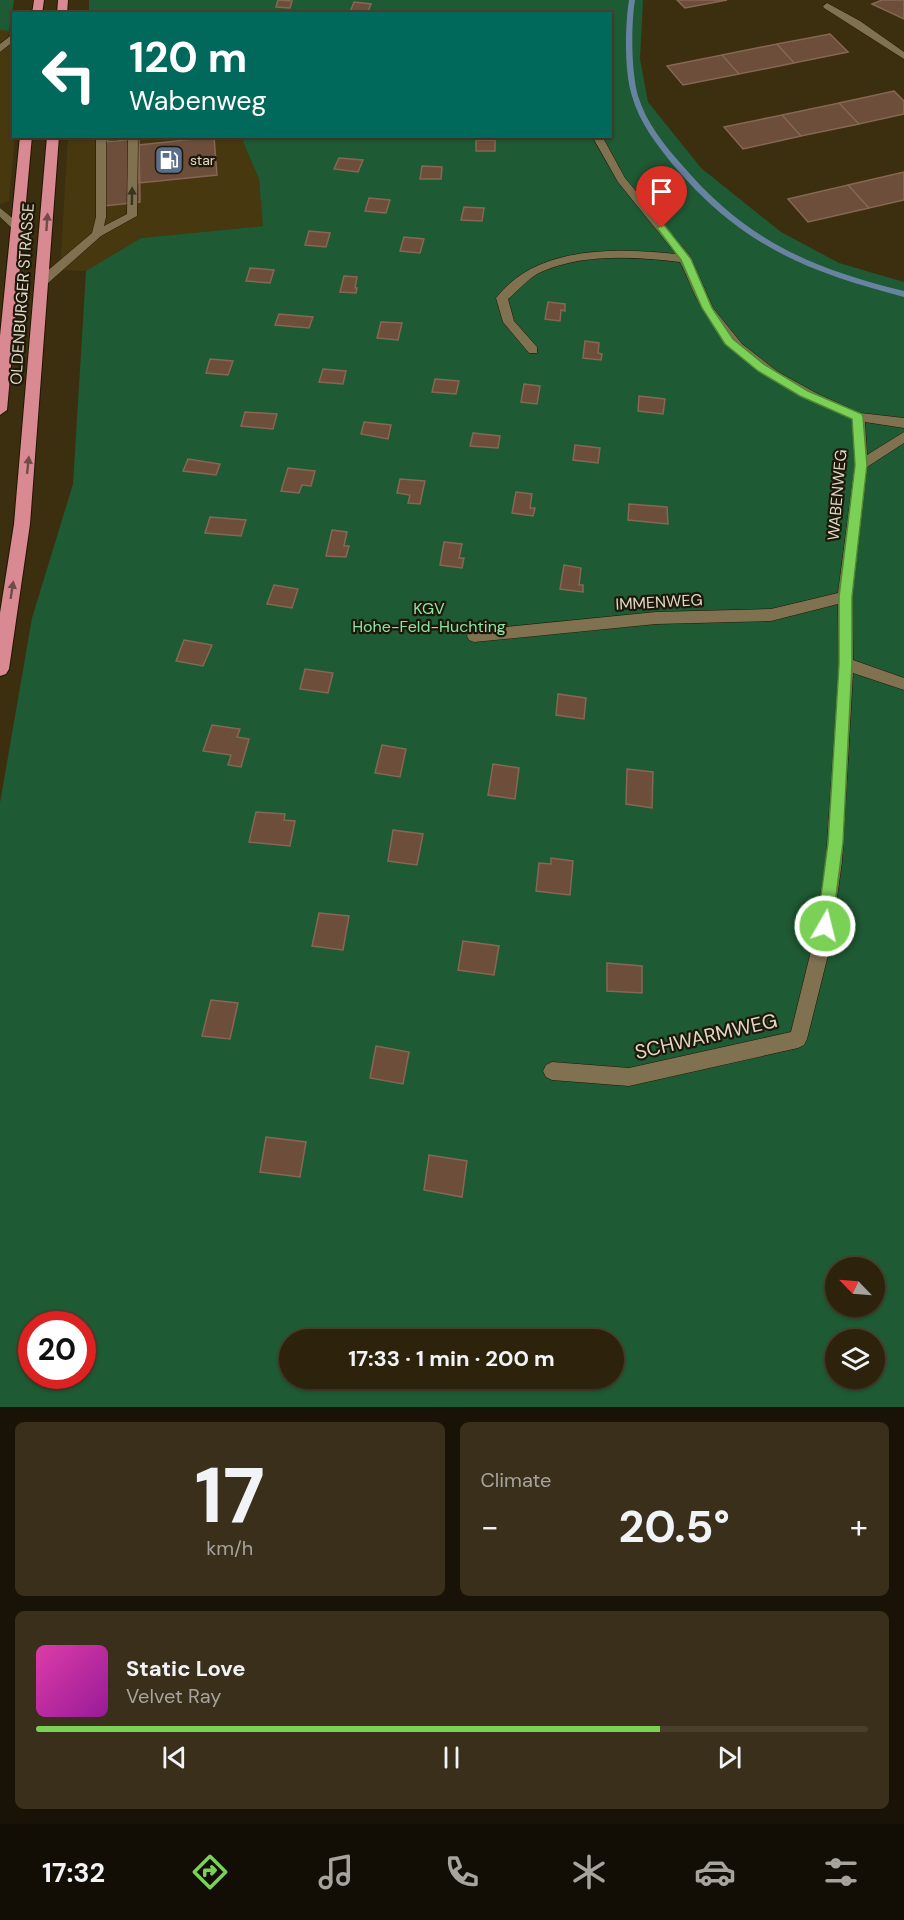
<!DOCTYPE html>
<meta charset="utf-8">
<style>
body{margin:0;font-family:"DM Sans",sans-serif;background:#392f1a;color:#f1f3f6;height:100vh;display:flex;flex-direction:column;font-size:22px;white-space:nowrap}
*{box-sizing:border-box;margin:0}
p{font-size:20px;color:#a7a49d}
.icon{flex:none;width:33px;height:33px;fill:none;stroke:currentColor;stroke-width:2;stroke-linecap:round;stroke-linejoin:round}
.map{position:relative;height:1407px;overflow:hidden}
.drawer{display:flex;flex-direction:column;gap:15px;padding:15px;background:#191307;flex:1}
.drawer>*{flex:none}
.hud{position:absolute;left:12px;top:12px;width:600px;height:126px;border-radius:0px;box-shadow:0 2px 4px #0004,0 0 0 2px #48402d;background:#00695c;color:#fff;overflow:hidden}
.needle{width:39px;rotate:295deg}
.controls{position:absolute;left:825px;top:1257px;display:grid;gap:12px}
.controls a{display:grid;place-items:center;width:60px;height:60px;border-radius:50%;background:#2d230c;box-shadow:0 2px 4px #0004,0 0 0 2px #48402d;font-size:30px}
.speed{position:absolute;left:18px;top:1311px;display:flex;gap:12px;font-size:30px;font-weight:700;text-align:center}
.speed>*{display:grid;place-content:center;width:78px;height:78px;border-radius:50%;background:#2d230c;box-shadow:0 2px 4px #0004,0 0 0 2px #48402d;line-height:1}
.speed .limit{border:9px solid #d22;background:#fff;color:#111}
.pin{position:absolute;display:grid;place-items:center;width:51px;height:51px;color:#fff;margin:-62px -26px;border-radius:50% 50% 50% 0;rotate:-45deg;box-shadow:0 0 6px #0007}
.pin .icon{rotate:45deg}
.me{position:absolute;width:66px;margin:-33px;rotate:8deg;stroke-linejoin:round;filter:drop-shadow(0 0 4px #0008)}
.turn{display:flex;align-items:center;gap:21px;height:126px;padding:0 18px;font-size:27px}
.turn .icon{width:78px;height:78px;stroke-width:2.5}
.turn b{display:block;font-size:42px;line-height:51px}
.big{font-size:45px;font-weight:700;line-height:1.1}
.drawer .widget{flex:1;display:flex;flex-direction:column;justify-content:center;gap:9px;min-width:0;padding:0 21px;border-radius:9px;background:#392f1a}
.drawer .dial{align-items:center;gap:0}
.dial b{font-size:78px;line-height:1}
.song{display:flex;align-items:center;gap:18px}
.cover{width:72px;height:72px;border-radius:9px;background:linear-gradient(135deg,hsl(320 70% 55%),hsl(300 70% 35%))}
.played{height:6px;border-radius:3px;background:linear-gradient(90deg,#7bd156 75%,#48402d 75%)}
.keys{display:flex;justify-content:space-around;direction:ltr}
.heat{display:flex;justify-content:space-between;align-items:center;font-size:33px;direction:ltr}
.drawer .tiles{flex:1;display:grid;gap:15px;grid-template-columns:1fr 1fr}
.widget:last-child{grid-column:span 2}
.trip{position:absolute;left:279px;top:1329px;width:345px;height:60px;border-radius:30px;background:#2d230c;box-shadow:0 2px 4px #0004,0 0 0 2px #48402d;font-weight:700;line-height:60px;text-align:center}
.menu{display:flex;height:96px;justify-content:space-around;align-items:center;background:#120e05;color:#a7a49d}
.menu .icon{width:42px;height:42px}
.menu .current{color:#7bd156}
.menu b{font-size:27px;color:#f1f3f6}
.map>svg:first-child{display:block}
</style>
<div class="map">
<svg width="904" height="1407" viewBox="0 0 904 1407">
<rect width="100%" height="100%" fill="#3c2f10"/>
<path fill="#483810" d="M0 30 13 31 15 137 9 201 0 204Z
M68 137H241L259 179 264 226 141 238 86 271 60 270Z"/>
<path fill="#1e5a33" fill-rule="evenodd" d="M0 0H14L9 31 0 30Z
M89 0H643L640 59 648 102 701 168 781 232 839 263 904 282V1407H0V803L32 618 73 484 86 271 141 238 263 226 259 179 241 137 610 136V14H89ZM836 1268H874V1306H836ZM32 1324H82V1376H32ZM290 1340H614V1378H290ZM836 1340H874V1378H836Z"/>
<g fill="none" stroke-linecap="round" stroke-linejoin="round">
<path fill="#6883a2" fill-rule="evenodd" d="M629 0H635C631 26 631 71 638 96 646 122 664 145 682 165 746 240 810 268 904 291V297C805 271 741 245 674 166 657 145 639 122 632 96 624 71 625 26 629 0Z"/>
</g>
<path fill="#6c4e3b" stroke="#866753" stroke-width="1.5" d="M278 0 292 1 290 8 276 7Z
M677 0H727L685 8Z
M882 0H904V19L872 4Z
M354 2 371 4 367 14 350 12Z
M830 34 848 52 794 63 777 44Z
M777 44 794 63 739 74 722 55Z
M722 55 739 74 683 85 667 66Z
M894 91 904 101V114L859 124 839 103Z
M839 103 859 124 801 136 782 115Z
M782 115 801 136 743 149 724 127Z
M214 137 217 175 139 183V145Z
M139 139 140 202 104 206 105 142Z
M476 140H495V151H476Z
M339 158 363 160 358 172 334 169Z
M422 166 442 167 441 179H420Z
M904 172V200L869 208 848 185Z
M848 185 869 208 808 222 788 199Z
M369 198 390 200 386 213 365 211Z
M464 207 484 208 482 221 461 220Z
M309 231 330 233 326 247 305 245Z
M404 237 424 239 420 253 400 251Z
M250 268 274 270 270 283 246 281Z
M344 276 357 277 355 288H357L356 293 340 292Z
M548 302 565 304V311L561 310 560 321 545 319Z
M279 314 313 317 309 328 275 325Z
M381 322 402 323 398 340 377 338Z
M585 341 599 343 598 353 602 354 601 360 583 358Z
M210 359 233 361 228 375 206 373Z
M323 369 346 371 343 384 319 382Z
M435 379 459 381 456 394 432 392Z
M524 384 540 386 537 404 521 402Z
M639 396 665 399 663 414 638 411Z
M245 412 277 414 273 429 241 426Z
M364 422 391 425 388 439 361 434Z
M473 433 500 436 498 448 470 446Z
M575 445 600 448 598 463 573 460Z
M188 459 220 464 216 475 183 471Z
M288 468 315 471 311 486 302 485 299 493 281 491Z
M400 479 425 481 420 504 408 503 410 495 397 493Z
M516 492 532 494 530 508H535L533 516 512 513Z
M629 504 667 507 668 524 628 520Z
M210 517 246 520 241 536 205 533Z
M332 530 347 532 344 546H349L346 557 326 556Z
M444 542 462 544 459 558H464L462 568 440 565Z
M564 565 581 568 579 585H583V592L560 589Z
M274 585 298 589 292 608 267 604Z
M184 640 212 645 203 666 176 661Z
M305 669 333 673 328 693 300 689Z
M558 694 586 698 584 719 556 715Z
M212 725 240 729 237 737 249 739 241 767 228 765 231 755 203 751Z
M382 745 406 749 400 777 375 773Z
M493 764 519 768 515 799 488 795Z
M627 769 653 772 652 808 626 804Z
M256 812 285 814 284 820 295 821 290 846 249 842Z
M393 830 423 834 417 865 388 861Z
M551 858 573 861 570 895 536 891 539 863 551 864Z
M319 913 349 916 343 950 312 946Z
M463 941 499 946 494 975 458 970Z
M607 963 642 966V993L607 991Z
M211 1000 238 1003 230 1039 202 1036Z
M376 1046 409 1052 403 1084 370 1078Z
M266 1137 306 1142 300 1177 260 1172Z
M429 1155 467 1161 462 1197 424 1190Z"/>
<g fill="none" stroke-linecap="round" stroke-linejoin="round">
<g stroke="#231600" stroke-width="1">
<path id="minor" d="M827 3 860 21 904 52V59L824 8 823 6Z
M14 33V41L0 52V44Z
M90 136H138L137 216 101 236 47 284H39V278L92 233 96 217V140ZM128 139 127 214 104 226 106 217V141Z
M592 136H602L625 178 690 256 713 308 742 344 778 372 818 394 860 413 904 418V428L865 422 867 455 904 432V443L867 467 852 597 853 660 904 678V690L853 673 842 862 830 947 807 1039 804 1045 798 1048 629 1086 552 1080 546 1077 543 1071 546 1065 552 1062 629 1068 791 1032 812 947 826 862 839 664 838 604 771 621 656 624 474 642 469 640 467 636 469 632 474 630 656 612 771 609 838 593 855 465 852 419C793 394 736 366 702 308 693 294 688 277 680 262 635 257 584 253 541 272 529 277 518 291 508 299L514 321 537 347V353H529L503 322 496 298C537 245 616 248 676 254L618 182Z
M0 208 22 226V230H14L0 217Z"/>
</g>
<g stroke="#231600" stroke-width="2">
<path id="highway" d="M34 0H44L42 14H32Z
M58 0H68L67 14H57Z
M20 136H32L7 410 0 415V336Z
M47 136H59L30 524 9 669 6 674 0 676V613L14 524Z"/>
</g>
<use href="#minor" fill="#807151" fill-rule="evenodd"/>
<use href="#highway" fill="#d88991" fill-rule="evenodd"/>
</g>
<defs><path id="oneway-solid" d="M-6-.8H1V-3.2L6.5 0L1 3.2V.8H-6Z" transform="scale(1.5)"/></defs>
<use fill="#3b3320" href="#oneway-solid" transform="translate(132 196) rotate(-89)"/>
<g fill="#724b47">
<use href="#oneway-solid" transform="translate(47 222) rotate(-86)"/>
<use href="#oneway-solid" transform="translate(28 465) rotate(-84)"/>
<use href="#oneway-solid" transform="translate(12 590) rotate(-81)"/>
</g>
<path fill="#7bd156" stroke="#508838" stroke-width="1.5" d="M662 225 665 226 691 259 712 308 733 339 765 365 808 391 862 414 863 417 867 465 852 597V664L843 843 832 926 830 931 825 933 819 931 817 926 828 843 839 664V597L855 465 852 419 800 396 758 371 725 344 702 308 681 260 657 228Z"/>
<defs>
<g id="fuel-square" transform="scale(1.5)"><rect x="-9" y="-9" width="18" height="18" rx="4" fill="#5c6f8a" stroke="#1e180b"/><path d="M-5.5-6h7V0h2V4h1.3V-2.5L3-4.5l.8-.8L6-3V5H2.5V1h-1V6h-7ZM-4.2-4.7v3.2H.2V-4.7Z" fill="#fff"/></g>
</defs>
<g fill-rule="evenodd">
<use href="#fuel-square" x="169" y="160"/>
</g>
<g text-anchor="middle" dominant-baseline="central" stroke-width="4.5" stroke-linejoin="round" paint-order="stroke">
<g font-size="14" fill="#e0d8c7" stroke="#1e180b" text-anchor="start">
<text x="190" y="160">star</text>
</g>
<g font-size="16" fill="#e0d8c7" stroke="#1e180b">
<text transform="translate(22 294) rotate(-86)">OLDENBURGER STRASSE</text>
<text transform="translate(837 495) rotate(-85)">WABENWEG</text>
<text transform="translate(659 602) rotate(-3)">IMMENWEG</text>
</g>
<g font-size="16" fill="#8ae5a4" stroke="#1e180b">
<text x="429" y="608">KGV<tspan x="429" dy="18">Hohe-Feld-Huchting</tspan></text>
</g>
<g font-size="20" fill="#e0d8c7" stroke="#1e180b">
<text transform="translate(706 1036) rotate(-13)">SCHWARMWEG</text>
</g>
</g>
</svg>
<div class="controls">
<a><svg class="needle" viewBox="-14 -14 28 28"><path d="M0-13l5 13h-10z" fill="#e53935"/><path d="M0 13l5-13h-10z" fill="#a7a49d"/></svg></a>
<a><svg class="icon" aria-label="layers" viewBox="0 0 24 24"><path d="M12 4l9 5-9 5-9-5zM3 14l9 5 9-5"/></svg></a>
</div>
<div class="speed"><div class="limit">20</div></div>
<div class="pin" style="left:662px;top:228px;background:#d93025"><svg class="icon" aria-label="arrive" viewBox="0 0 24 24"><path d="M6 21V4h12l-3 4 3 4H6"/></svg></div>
<svg class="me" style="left:825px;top:926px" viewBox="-20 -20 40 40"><circle r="17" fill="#7bd156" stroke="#fff" stroke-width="3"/><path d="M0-11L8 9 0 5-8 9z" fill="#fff"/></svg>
<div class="trip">17:33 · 1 min · 200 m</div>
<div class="hud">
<div class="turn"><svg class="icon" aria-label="left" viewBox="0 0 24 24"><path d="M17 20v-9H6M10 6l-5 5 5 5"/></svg><div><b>120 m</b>Wabenweg</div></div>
</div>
</div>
<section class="drawer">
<div class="tiles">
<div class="widget dial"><b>17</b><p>km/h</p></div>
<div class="widget"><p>Climate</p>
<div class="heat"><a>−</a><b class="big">20.5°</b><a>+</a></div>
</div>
<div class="widget">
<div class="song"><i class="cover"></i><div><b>Static Love</b><p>Velvet Ray</p></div></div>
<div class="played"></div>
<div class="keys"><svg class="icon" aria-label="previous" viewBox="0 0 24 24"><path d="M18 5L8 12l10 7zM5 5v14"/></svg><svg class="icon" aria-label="pause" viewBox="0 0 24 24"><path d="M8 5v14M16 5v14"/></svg><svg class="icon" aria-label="next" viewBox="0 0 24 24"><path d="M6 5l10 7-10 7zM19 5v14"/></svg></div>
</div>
</div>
</section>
<nav class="menu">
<b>17:32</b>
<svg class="icon current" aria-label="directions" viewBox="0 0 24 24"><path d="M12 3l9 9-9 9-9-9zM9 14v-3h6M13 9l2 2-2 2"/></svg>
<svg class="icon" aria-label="music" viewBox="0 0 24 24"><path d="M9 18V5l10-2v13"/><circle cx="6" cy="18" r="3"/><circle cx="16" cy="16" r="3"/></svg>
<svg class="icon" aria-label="phone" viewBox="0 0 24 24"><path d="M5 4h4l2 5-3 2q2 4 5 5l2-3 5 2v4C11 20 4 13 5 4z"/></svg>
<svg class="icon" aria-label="climate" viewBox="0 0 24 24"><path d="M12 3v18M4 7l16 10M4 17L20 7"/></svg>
<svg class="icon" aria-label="car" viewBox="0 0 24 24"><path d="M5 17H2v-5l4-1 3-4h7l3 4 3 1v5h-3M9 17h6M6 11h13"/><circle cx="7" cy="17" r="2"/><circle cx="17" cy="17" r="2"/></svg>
<svg class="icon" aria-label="filters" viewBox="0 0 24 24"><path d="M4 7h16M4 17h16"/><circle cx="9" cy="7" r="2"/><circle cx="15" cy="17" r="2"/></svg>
</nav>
